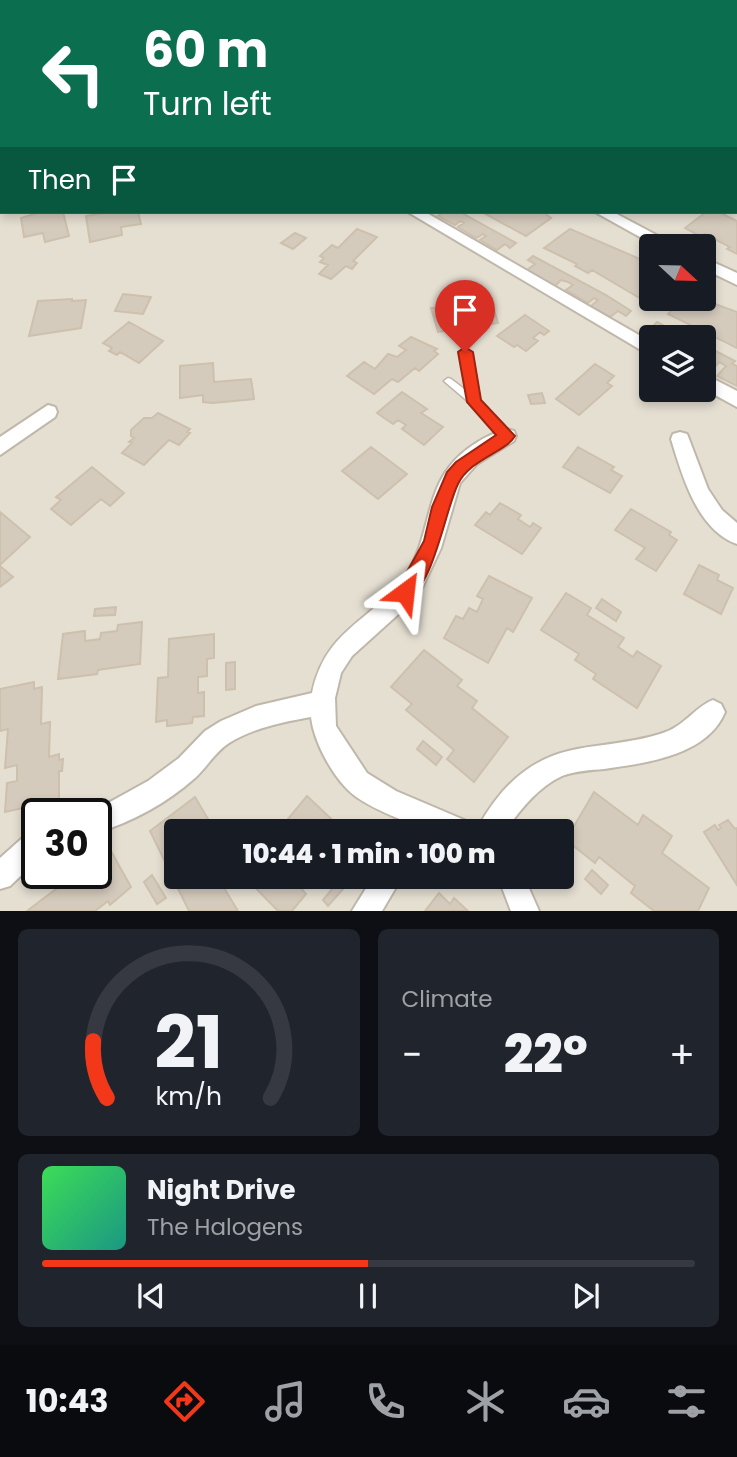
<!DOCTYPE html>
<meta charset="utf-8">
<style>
body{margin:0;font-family:Poppins,sans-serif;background:#20242c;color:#f1f3f6;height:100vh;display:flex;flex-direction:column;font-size:26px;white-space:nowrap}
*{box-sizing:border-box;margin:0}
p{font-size:23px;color:#9ea1a6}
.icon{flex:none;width:38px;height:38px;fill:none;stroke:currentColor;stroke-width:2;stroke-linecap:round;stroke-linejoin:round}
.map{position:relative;height:911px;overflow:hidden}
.panel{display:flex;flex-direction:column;gap:18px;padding:18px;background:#0d0f14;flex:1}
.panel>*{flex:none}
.guide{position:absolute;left:0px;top:0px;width:738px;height:214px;box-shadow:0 4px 10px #0003;background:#0b6e4f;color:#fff;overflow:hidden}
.needle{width:46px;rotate:112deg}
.tools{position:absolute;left:639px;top:234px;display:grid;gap:14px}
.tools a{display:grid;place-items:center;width:77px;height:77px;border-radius:7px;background:#171b24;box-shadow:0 4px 10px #0003;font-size:35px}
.speed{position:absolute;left:21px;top:798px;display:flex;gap:14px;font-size:35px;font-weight:700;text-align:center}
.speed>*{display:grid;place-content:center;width:91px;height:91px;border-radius:50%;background:#171b24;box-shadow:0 4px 10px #0003;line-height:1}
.speed .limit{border:4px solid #111;border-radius:10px;background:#fff;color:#111}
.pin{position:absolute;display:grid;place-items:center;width:60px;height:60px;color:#fff;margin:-72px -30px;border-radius:50% 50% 50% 0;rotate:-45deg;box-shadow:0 0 7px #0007}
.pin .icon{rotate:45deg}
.me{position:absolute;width:77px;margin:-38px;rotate:30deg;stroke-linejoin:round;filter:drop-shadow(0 0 5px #0008)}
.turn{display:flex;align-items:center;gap:24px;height:147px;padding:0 28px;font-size:32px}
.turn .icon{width:91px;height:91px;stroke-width:2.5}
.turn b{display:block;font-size:49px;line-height:60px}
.then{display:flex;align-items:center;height:66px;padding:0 28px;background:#0003;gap:14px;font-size:26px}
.big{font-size:52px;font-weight:800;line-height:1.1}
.panel .widget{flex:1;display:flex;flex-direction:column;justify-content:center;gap:10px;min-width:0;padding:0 24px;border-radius:10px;background:#20242c}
.panel .dial{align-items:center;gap:0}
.dial svg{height:182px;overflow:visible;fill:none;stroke:#363941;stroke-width:7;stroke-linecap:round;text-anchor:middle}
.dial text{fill:#f1f3f6;stroke:none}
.song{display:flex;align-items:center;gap:21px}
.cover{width:84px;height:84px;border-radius:10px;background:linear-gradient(135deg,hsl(130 70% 55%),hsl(170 70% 35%))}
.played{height:7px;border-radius:4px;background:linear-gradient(90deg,#f33719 50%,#363941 50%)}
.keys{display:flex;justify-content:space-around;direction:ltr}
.heat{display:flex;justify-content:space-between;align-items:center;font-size:38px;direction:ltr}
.panel .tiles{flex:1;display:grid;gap:18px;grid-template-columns:1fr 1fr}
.widget:last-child{grid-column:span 2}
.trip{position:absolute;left:164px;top:819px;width:410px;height:70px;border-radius:7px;background:#171b24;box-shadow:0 4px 10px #0003;font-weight:800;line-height:70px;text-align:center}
.tabs{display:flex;height:112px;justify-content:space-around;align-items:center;background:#090b0e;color:#9ea1a6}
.tabs .icon{width:49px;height:49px}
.tabs .active{color:#f33719}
.tabs b{font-size:32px;color:#f1f3f6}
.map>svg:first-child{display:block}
</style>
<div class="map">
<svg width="737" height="911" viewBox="0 0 737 911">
<rect width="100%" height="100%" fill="#f1ede4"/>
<path fill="#e5dfd2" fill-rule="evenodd" d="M0 0H737V911H0ZM2 2H737V212H2ZM651 247H704V299H651ZM651 338H704V390H651ZM37 814H96V873H37ZM177 831H562V877H177Z"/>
<path fill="#d5cbbd" stroke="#cdc0ad" stroke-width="2" d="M63 212 69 236 45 242 43 233 24 237 21 218 41 212Z
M110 212H138L141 224 121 227 122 235 90 242 86 216Z
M444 212H460L516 243 510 248 505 244 497 250 480 240 486 236 483 234 476 238 458 227 464 223 460 221 455 225 438 216Z
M482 212H543L551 218 526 236Z
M706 212H719L737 221V254L727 249 730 247 705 234 702 237 685 228Z
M357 229 377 237 353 261 357 263 352 269 346 266 331 279 319 274 328 265 320 262 324 258 320 256 332 245 338 248Z
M570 229 647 262 643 265 651 269V293L643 300 592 270 588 273 575 266 577 264 544 248Z
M295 233 306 238 293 249 281 243Z
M533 256 606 295 631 311 626 316 618 311 610 317 591 306 598 300 594 298 588 303 566 290 573 285 568 282 561 280 555 286 527 270 535 264 528 260Z
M704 293 711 297 707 301 737 312V348L668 314 683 299H704Z
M123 294 151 297 143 314 115 311Z
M72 299V301L86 300 81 328 29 336 38 301Z
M491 300 498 323 438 332 431 308 449 307 450 311 461 310V306L472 305 471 301Z
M525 315 549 331 544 335 540 332 533 338 538 341 526 351 517 345 514 347 497 336Z
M129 322 163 341 139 363 120 352 117 355 109 351 112 348 103 343Z
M657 322 686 338H651L656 331 651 328Z
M411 337 437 349 434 351 438 354 419 371 415 368 398 382 392 379 374 394 347 376 364 362 375 369 388 354 397 357 406 350 399 346Z
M704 345 735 361 732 364 737 366V386L717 376 726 366 719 362 713 369 704 364Z
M213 363 214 382 251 379 254 399 213 403 203 402V395L180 398V366Z
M595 364 614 376 607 383 612 386 579 415 556 399Z
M402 392 427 409 421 413 443 427 424 445 402 429 406 425 398 420 393 424 377 413Z
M542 393 545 403 531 404 528 395Z
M158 413 190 429 187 432 190 433 179 445 169 440 144 465 122 453 132 443 129 442 134 438 131 436V430L144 418H152Z
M371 447 407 474 378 499 342 471Z
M578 447 614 467 611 470 622 476 610 493 563 467Z
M92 467 124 493 110 506 101 499 71 525 51 509 61 500 56 497Z
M500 503 521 515 518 519 530 527 533 523 541 528 522 554 475 525 486 512 490 515Z
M631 509 671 532 669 535 677 540 656 571 636 559 645 548 615 530Z
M0 512 30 537 0 565Z
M699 565 719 575 717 580 733 588 721 614 684 594Z
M0 566 13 577 0 587Z
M489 576 532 598 513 632 507 628 488 663 444 638 456 616 463 619 469 608 477 612 483 599 477 596Z
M566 593 591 608 587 615 624 638 618 647 633 657 637 651 661 666 637 708 593 679 596 674 575 660 579 654 541 630Z
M602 599 621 612 616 621 596 608Z
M116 607 115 615 94 616 95 609Z
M142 622 140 664 98 670 97 674 58 679 63 634 85 631V641L100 639 101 633 117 631 118 625Z
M214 634V658L207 659V676L198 677V693L204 692V716L193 717 192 723 167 726V720L156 722 158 678 168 677 169 639Z
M424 650 462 680 457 686 477 701 472 708 508 737 474 782 447 759 454 750 406 710 412 704 391 687Z
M235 662V689L226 690V663Z
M34 682V689L42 687 41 724 50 722 49 757 59 754V760L63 759 62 771H59V800L5 812 7 783 17 781V765L5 768 8 729 0 731V689Z
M423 741 442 757 436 765 417 749Z
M594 792 638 825 643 815 672 836 662 853 709 888 698 911H654L631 893 635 886 599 857 595 863 566 840Z
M307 796 344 831H278Z
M195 797 215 831H177V877H230L233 881 224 888 238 911H189L150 831Z
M728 820 735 829 737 828V885L704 832 715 825 718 830 721 828 719 825Z
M106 842 131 887 110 905 108 901 95 911H27L69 879 65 873H96V849Z
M592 870 608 885 601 894 585 879Z
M152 875 166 898 157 904 144 882Z
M251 877H309L300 887 306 894 292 911H278L248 880Z
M337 883 343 889 328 906 323 900Z
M439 893 450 904 454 898 468 911H425Z"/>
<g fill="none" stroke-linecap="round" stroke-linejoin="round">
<g stroke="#bfb7aa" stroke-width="3">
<path id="lane" d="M465 349 469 352 478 401 510 433 512 436 510 439H504L471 404 444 381 448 378 451 379 468 392 461 352Z"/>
</g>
<g stroke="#bfb7aa" stroke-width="4">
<path id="street" d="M192 0H203L191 2Z
M490 0H502L503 2H491Z
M0 180H2V188H0Z
M408 212H425L651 342V356Z
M595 212H613L679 247H658Z
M704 258 737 273V285L704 269Z
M704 374 737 391V407L704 389Z
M48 405 55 407 57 412 55 417 0 455V437Z
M507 429 514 431 516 436 514 441 477 464 460 483 441 548 422 588 403 610 352 656 341 673 335 698 336 726 367 773 396 791 469 822 473 831H400L404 821C388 814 370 807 355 796 334 780 314 743 311 717 283 722 253 728 229 743 215 752 207 767 195 778 167 803 132 822 96 833V814H86L87 811 110 802 148 781 179 758 205 731 221 721 256 706 312 693C326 627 373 622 406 574 429 541 425 497 450 466 463 449 486 435 507 429Z
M680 432 687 434 689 439 708 489 722 510 737 523V544C697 530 682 475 671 439L673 434Z
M713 700 721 704 725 712C707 756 645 763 604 769 591 770 575 771 562 776 538 787 520 810 505 831H477C483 816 493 803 503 791 553 736 598 753 660 734 685 727 693 708 713 700Z
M37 829V860L10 886 0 889V858L28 833Z
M373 877H402L382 911H352Z
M498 877H524L539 911H511Z"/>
</g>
<use href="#lane" fill="#fff" fill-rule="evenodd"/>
<use href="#street" fill="#fff" fill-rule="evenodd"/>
</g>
<path fill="#f33719" stroke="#9e2410" stroke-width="2" d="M465 347 473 352 481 400 515 436C506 452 470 459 458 484 445 510 433 590 405 600L399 598 396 592 424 541 432 507 447 472 456 462 496 435 467 402 458 352Z"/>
</svg>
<div class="tools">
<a><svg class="needle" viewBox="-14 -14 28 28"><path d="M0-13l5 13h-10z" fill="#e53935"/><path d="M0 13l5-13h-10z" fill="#9ea1a6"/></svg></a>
<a><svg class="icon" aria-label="layers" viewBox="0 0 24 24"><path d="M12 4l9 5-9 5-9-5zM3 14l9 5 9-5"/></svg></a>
</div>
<div class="speed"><div class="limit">30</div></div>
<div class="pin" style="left:465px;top:352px;background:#d93025"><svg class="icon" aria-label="arrive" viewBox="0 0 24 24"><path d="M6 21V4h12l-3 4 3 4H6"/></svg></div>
<svg class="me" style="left:405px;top:592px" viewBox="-20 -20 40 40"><path d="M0-17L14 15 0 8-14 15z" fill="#f33719" stroke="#fff" stroke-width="4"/></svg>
<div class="trip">10:44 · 1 min · 100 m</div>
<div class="guide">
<div class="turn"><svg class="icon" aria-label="left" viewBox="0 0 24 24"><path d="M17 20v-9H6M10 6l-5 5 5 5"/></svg><div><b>60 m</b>Turn left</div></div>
<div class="then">Then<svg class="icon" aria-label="arrive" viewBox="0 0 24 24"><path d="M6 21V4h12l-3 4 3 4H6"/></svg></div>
</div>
</div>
<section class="panel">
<div class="tiles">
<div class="widget dial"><svg viewBox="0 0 100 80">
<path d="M14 69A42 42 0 1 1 86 69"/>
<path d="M14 69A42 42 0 0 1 8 44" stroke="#f33719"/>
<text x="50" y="56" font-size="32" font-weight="700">21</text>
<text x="50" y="72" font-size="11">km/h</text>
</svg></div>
<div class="widget"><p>Climate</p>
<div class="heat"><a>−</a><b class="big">22°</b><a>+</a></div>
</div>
<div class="widget">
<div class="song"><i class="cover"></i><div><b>Night Drive</b><p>The Halogens</p></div></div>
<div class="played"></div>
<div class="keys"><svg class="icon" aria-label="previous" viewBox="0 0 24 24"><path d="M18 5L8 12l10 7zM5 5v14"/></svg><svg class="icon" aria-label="pause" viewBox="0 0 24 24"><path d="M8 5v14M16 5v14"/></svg><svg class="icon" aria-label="next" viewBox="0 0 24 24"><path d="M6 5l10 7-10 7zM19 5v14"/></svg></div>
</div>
</div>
</section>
<nav class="tabs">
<b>10:43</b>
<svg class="icon active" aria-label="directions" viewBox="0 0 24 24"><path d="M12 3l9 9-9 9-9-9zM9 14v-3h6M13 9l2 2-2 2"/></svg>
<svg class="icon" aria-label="music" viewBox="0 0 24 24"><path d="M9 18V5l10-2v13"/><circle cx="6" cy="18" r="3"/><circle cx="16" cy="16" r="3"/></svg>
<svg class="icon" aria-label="phone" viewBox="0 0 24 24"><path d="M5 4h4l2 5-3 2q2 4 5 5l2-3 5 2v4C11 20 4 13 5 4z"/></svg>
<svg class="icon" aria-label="climate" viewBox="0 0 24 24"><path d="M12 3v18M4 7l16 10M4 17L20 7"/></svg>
<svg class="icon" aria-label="car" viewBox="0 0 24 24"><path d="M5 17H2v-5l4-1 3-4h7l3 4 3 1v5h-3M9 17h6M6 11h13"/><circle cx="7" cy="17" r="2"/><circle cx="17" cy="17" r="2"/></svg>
<svg class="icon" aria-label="filters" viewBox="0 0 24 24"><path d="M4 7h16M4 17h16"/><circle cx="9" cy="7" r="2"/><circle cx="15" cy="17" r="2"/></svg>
</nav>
